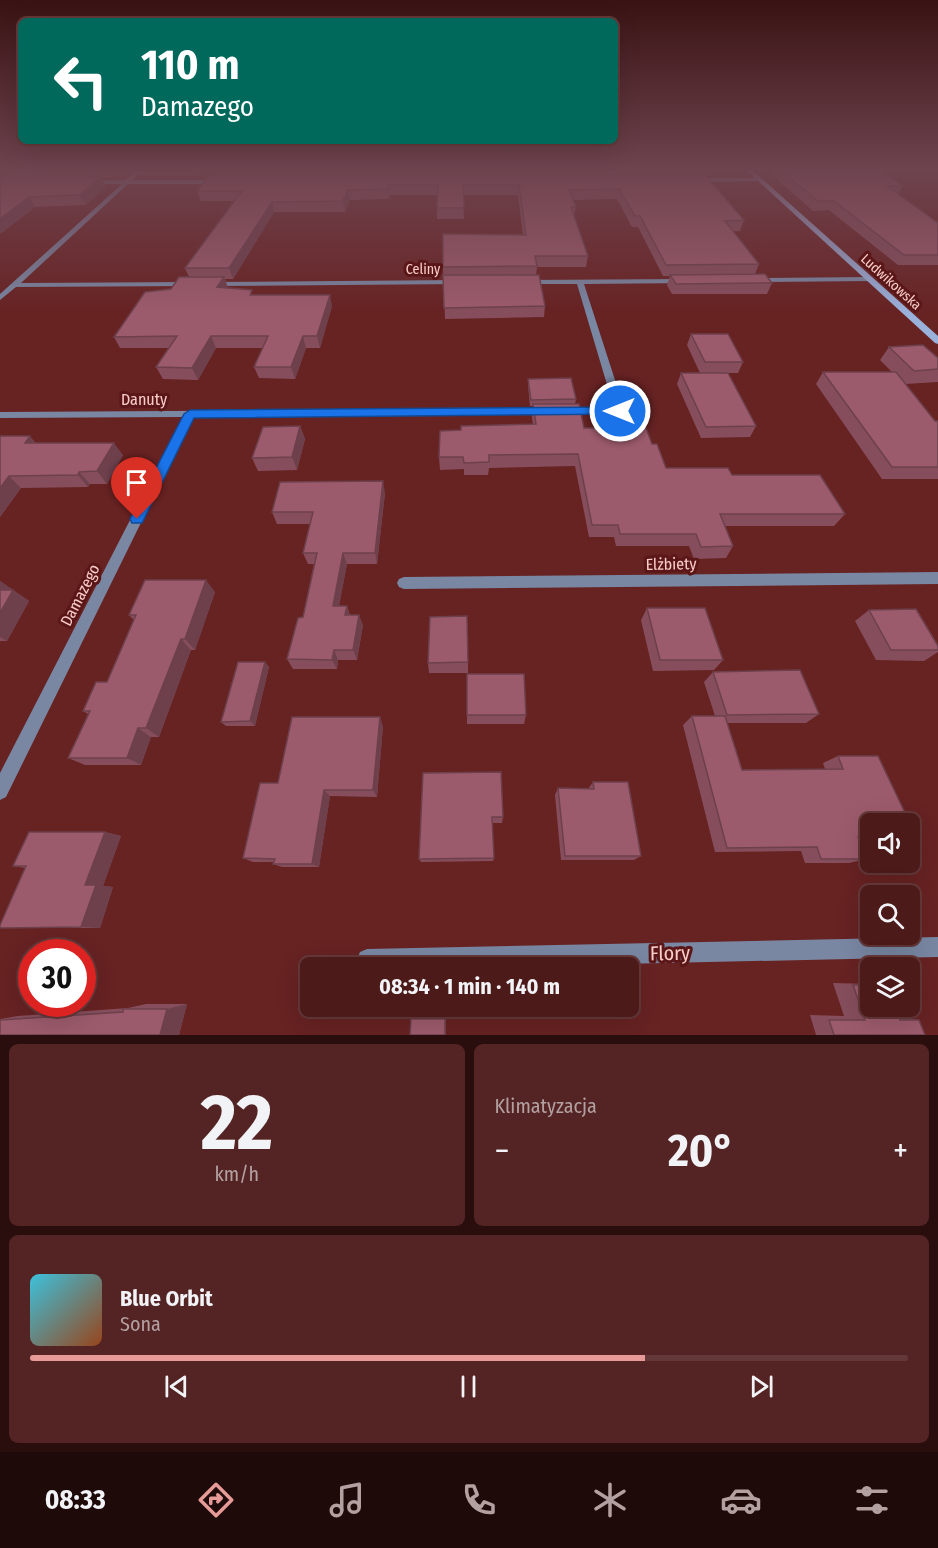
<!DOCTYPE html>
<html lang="pl">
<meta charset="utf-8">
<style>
body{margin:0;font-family:"Fira Sans Condensed",sans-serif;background:#542323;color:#f1f3f6;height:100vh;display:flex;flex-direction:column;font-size:22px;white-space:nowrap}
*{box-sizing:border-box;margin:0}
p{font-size:20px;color:#b3a1a2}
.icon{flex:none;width:33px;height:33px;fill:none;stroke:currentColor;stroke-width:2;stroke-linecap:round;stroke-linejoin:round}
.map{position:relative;height:1035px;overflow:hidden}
.details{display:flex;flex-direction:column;gap:9px;padding:9px;background:#2a0e0e;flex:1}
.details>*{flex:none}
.banner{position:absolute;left:18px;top:18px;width:600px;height:126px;border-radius:9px;box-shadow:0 6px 24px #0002,0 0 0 2px #643839;background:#00695c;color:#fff;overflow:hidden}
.buttons{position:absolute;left:860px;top:813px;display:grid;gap:12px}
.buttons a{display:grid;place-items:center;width:60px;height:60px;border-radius:9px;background:#4d1a1a;box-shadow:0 6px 24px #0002,0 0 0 2px #643839;font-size:30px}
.speed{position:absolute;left:18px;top:939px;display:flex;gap:12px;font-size:30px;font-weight:700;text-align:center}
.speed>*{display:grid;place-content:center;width:78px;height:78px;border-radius:50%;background:#4d1a1a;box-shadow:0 6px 24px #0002,0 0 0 2px #643839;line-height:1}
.speed .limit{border:9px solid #d22;background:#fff;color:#111}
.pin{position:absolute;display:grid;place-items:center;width:51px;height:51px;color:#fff;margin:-62px -26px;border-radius:50% 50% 50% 0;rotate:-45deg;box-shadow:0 0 6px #0007}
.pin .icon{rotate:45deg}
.me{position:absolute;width:66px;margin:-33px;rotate:270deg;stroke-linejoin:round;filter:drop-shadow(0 0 4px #0008)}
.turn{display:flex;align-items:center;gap:21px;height:126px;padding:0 24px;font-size:27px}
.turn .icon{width:78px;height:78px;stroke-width:2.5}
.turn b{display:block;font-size:42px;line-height:51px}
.big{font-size:45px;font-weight:700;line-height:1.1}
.details .widget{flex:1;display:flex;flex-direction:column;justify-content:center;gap:9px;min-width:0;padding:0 21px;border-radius:9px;background:#542323}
.details .dial{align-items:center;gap:0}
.dial b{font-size:78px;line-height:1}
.song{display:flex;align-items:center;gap:18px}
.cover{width:72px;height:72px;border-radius:9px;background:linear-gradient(135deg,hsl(190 70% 55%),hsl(20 70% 35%))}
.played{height:6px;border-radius:3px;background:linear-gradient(90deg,#e69b98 70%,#643839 70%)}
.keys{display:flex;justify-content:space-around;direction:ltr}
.heat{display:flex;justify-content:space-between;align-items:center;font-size:33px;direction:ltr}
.details .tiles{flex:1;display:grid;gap:9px;grid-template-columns:1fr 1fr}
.widget:last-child{grid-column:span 2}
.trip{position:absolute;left:300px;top:957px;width:339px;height:60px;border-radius:9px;background:#4d1a1a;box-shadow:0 6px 24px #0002,0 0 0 2px #643839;font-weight:700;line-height:60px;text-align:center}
.tabs{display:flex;height:96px;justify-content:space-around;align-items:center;background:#1f0a0a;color:#b3a1a2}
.tabs .icon{width:42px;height:42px}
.tabs .on{color:#e69b98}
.tabs b{font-size:27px;color:#f1f3f6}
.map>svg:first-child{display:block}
</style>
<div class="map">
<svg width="938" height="1035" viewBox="0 0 938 1035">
<rect width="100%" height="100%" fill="#672222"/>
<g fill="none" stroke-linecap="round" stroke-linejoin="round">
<path fill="#7987a3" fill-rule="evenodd" d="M138 169H144L132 180H220L223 182 220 184H128L21 283 190 282 194 284 193 286 16 287 0 300V294L122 184H87L85 181 125 180Z
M760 178 762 181 696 182 693 180 696 178Z
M869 277 873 279 872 281 753 282 749 280 753 278Z
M685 279H688V283L584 284 625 411 620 414H561L560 412 565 409 614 408 577 284H522V280Z
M457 280H460V284L210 286 206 284 210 282Z
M547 409 552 412 551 414 193 417 6 797 0 800V773L183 417 0 418V412Z
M938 572V584L404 589 399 587 397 583 399 579 404 577Z
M938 937V957L443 968H363L360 966 357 959 360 952 367 949Z"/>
<path fill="#9ab1dc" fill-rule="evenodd" d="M745 169H751L938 336V344L935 343Z"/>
</g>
<path fill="#864e5d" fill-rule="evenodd" d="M0 169H136L128 175H117L114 178H102L106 186 86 205 35 207 0 234V181L1 180H0ZM65 170 68 176 58 175Z
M138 169H202L197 175H141Z
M697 169 696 175 744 220 740 231H733L759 264 755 274 772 283 767 294H672L667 285 670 276H663L638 227H632L617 199 573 200 576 207 574 216 588 256 586 267H537L536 275 545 306 544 317 445 319 443 267 523 235 518 195H463L464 219H437V195H389V199L350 200 345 212H274L233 279H225L228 288 254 295 332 306 320 348H306L295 379 259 378 254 367 263 348H216L198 380 163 379 156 367 169 348H120L114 337 171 289 189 277 185 268 235 201H201L197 191 219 176 217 170Z
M765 169H884L882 172 903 186 898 194 938 223V265H898L829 210 813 211Z
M691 334 743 362 738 373H700L687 345Z
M889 347 938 369V382L905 384 935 421H938V479H882L816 384 823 372H892L880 360Z
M681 373 756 426 750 437 701 438 677 384Z
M528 379 576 399 575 404 584 428 652 444 666 468 732 475 845 514 834 526H725L733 546 726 558 694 559 689 546H616L614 537H589L575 466 489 468 488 475H464V469L440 470 439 457 461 430 533 425 532 417 533 406H530L528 386Z
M300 426 305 439 297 470 258 471 252 458Z
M0 436 36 443 123 455 107 484H90L88 487 21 488 0 517Z
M385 493 377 564H347L339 606H347L350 615 363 625 357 660H338L337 669H293L287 659 303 617 314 564H308L303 553 310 524H277L272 512Z
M0 581 29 601 7 641H0Z
M215 592 195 650H191L159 737H151L141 765H85L68 758 88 714 83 711 107 682 134 620 129 615Z
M647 608 723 660 714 670 653 671 641 620Z
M869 610 938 646V652L924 661 876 660 855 621Z
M265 662 269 667 255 726H226L221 722Z
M468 662V673H429L428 663Z
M800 670 819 714 806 723H727L742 770 825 769 823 763 838 756H878L917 838 909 840V824H870V842H859L867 859 849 863H805L801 851 715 852 683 725 692 716H715L704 682 713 672Z
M467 674 526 715 524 724H467Z
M383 726 377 797 330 796 319 867H282L273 864 274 862H253L243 858 278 783Z
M423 773 503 817 502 823H492L494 858 493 861 421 862 419 859Z
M593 782 641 856 634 860H561L555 795 558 788 588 789Z
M105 832 121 836 103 886 113 887 100 928H0L25 868 13 866Z
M833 983 870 984V1006L899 1017 919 1020 925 1035H816L810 1015 844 1016Z
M146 1004H187L179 1035H0V1019L18 1016 128 1008Z
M446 1014V1035H410L411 1019 414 1015Z"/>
<path fill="#6d404c" d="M49 169H64L65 170 53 179 47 175 48 170Z
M110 169H115L117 175 114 178Z
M126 169H136L128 175Z
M195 169H202L197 175Z
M101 177 106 186 86 205 80 195Z
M348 190 350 200 345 212 343 201Z
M29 197 35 207 0 234V219Z
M272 202 274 212 233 279 229 268Z
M224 277 228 288 217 287Z
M330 295 332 306 320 348 317 336Z
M211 336 216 348 198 380 192 368Z
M303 336 306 348 295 379 291 367Z
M300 426 305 439 297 470 292 457Z
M30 436 41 449 25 443Z
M114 443 123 455 107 484 97 471Z
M79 472 90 484 88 487 78 475Z
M9 476 21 488 0 517V488Z
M383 481 385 493 377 564 375 553Z
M343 553 347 564 337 617 333 606Z
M206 580 215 592 195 650 185 639Z
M0 581 29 601 7 641 0 637Z
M347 606 350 617 345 615Z
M359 615 363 625 357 660 353 650Z
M181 639 191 650 159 737 146 728Z
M334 650 338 660 337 669 332 660Z
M265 662 269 667 255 726 250 721Z
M380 717 383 726 377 797 373 790Z
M138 728 151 737 141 765 127 758Z
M324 790 330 796 319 867 312 864Z
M105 832 121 836 103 886 113 887 100 928 81 927 85 885Z
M187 1004 179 1035H160L167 1009Z
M446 1014V1035H445V1019Z"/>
<path fill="#9c5b6c" stroke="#6d404c" stroke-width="1.5" d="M0 169H49L48 170 47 175 101 177 80 195 29 197 0 219V181L15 170H0Z
M218 169H591L217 170Z
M779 169H878L903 186H887L938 223V255H904L834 201H818Z
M705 175 744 220 725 221 759 264 666 265 640 216H635L619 189 569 190 576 207H571L588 256H535L537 266 443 267V234L526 235 519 185H463L464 208H437L438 185H388V189L348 190 343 201 272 202 229 268H185L242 191H197L209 176Z
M765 274 772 283 676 284 670 275Z
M443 275H539L545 306 444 308Z
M179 277H224L217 287 252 290 250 295H330L317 336H303L291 367H254L268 336H211L192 368 156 367 177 336 114 337 145 292 171 289Z
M691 334H728L743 362H705Z
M923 345 938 358V369L914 371 889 347Z
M823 372H896L935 421H938V467H892Z
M681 373H728L756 426 706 427Z
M571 378 576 399 531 400 528 379Z
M533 404H579L584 428H646L652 444H657L666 468H728L732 475H820L845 514H720L733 546 701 547 696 534H620L618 525H592L578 454 489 455V462L464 463 463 457H439L440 431 461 430V426L536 424Z
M300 426 292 457 252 458 263 427Z
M0 436H30L25 443H114L97 471 79 472 78 475 9 476 0 488Z
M383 481 375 553H343L333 606H347L345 615H359L353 650H334L332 660 287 659 298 618 303 617 317 553H303L313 512H272L280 482Z
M145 580H206L185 639H181L146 728H138L127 758H68L90 711H83L96 682H107L136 615H129Z
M0 590H13L0 613Z
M647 608H705L723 660H660Z
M916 609 938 646V650H891L869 610Z
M467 616 468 662 428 663 430 617Z
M238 662H265L250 721 221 722Z
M800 670 819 714 727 715 713 672Z
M467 674H524L526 715H467Z
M692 716H725L742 770 843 769 838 756H878L917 838H909V824H870V837H858L867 859H821L817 847 727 848Z
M292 717H380L373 790H324L312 864H273L275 859 243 858 260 783H278Z
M501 772 503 817H492L494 858 419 859 423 773Z
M593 782H628L641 856H565L558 788 594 789Z
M29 832H105L85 885H96L81 927 0 928V925L26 866H13Z
M853 985H870V1006H895L900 1020H919L925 1035H834L829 1020H865Z
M123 1009H167L160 1035H0V1020L123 1012Z
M411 1019H445V1035H410Z"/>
<linearGradient id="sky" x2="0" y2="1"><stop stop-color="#391313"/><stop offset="0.54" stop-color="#6e444f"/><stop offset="1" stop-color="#6e444f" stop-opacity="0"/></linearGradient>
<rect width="938" height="314" fill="url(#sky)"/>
<path fill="#1a73e8" stroke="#114b97" stroke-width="1.5" d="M620 407 624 409V414L194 418 142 523H132L130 519 184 414 190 410Z"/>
<g text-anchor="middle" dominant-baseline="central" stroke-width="6" stroke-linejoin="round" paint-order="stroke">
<g font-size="14" fill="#f9ceca" stroke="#5b1718">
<text x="423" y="269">Celiny</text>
<text transform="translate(891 282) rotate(42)">Ludwikowska</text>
</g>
<g font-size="16" fill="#f9ceca" stroke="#5b1718">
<text x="144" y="399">Danuty</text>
<text transform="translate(671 564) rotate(-1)">Elżbiety</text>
<text transform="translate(80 595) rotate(-63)">Damazego</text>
</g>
<g font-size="20" fill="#f9ceca" stroke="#5b1718">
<text transform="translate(670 953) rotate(-1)">Flory</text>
</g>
</g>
</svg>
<div class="buttons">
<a><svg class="icon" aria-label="sound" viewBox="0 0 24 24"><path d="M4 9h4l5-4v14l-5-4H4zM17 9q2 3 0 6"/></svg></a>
<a><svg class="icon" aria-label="search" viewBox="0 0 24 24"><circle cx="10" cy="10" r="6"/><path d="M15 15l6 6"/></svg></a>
<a><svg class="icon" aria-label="layers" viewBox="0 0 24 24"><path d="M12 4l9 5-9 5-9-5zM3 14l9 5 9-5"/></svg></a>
</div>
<div class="speed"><div class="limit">30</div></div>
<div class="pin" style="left:137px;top:519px;background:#d93025"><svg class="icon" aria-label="arrive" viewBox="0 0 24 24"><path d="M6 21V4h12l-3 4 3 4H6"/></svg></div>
<svg class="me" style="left:620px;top:411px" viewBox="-20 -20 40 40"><circle r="17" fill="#1a73e8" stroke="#fff" stroke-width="3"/><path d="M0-11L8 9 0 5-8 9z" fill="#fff"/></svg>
<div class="trip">08:34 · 1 min · 140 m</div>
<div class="banner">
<div class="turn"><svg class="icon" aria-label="left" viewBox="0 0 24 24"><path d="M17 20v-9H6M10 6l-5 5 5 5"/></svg><div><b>110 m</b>Damazego</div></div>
</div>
</div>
<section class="details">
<div class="tiles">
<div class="widget dial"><b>22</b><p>km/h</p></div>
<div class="widget"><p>Klimatyzacja</p>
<div class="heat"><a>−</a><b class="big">20°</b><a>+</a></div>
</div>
<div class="widget">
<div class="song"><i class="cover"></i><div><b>Blue Orbit</b><p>Sona</p></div></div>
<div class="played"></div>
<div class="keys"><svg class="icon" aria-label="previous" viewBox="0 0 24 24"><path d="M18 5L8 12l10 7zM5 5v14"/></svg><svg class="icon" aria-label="pause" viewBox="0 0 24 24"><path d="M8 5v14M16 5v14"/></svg><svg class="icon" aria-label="next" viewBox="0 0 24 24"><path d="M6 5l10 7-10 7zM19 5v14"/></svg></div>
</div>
</div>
</section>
<nav class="tabs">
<b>08:33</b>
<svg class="icon on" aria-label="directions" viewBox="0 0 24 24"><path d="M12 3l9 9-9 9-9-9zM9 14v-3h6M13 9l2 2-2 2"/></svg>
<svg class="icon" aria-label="music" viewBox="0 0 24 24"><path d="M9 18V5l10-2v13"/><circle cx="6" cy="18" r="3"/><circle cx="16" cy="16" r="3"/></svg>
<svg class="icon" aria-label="phone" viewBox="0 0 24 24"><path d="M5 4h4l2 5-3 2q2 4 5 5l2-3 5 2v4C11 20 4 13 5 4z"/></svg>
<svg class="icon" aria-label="climate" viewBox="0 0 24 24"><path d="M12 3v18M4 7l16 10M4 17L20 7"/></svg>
<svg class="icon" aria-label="car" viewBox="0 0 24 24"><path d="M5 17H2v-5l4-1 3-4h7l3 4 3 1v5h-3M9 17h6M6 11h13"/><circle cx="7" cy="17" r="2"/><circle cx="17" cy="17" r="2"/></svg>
<svg class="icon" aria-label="filters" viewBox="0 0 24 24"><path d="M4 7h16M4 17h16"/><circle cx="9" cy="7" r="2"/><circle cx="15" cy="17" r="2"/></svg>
</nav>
